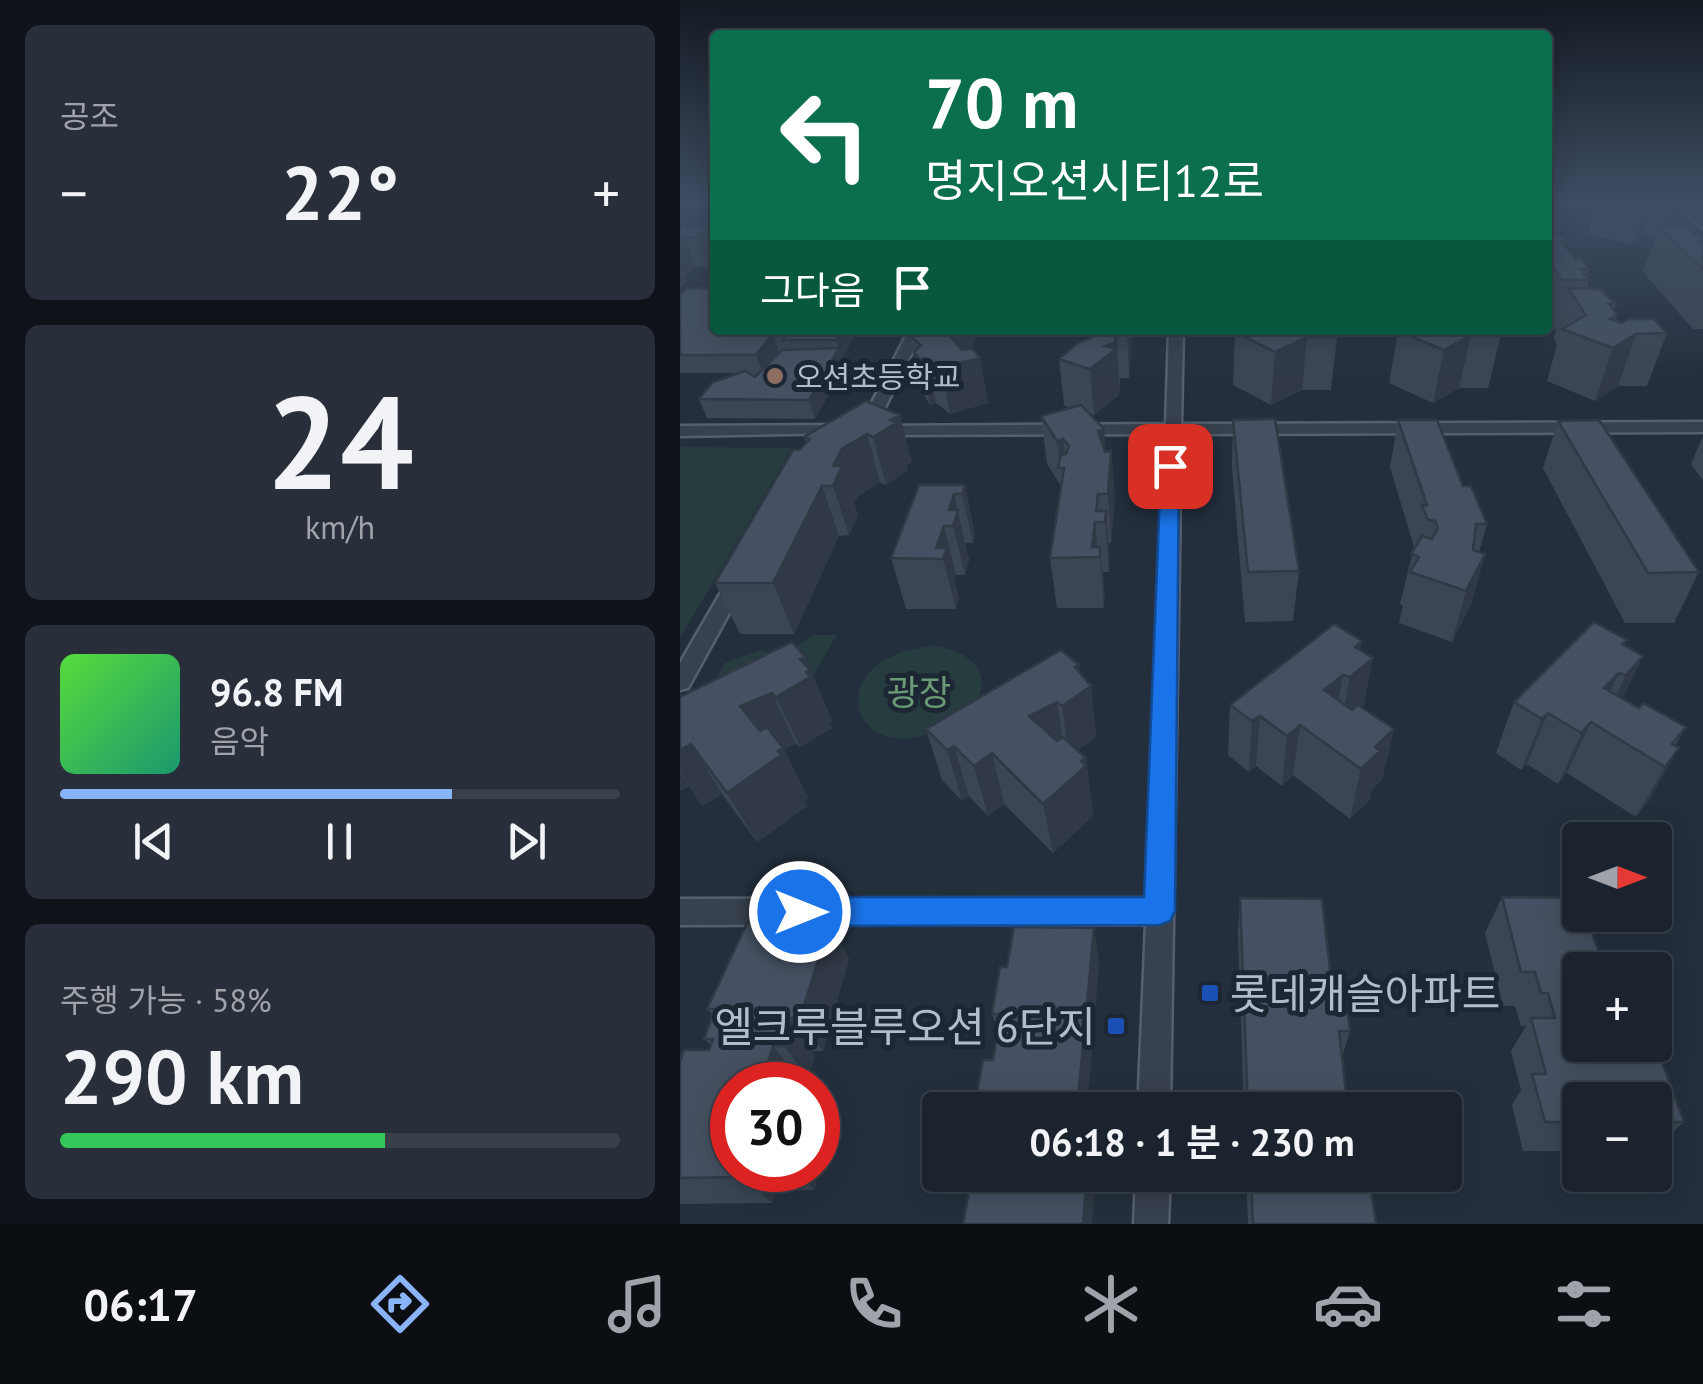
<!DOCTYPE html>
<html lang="ko">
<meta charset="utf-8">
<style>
body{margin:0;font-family:"PT Sans","Noto Sans KR",sans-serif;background:#282f3a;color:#f1f3f6;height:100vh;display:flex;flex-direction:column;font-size:38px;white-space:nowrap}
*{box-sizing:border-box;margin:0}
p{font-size:32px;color:#a0a4aa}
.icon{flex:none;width:55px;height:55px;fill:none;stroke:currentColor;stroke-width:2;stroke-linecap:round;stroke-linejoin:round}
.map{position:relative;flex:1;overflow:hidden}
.drawer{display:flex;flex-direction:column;gap:25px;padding:25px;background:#0f1319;width:680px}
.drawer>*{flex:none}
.guide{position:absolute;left:30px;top:30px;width:842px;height:305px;border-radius:10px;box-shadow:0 5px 25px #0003,0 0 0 2px #39404a;background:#0b6e4f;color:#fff;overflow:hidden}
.needle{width:65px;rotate:90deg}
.controls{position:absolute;left:882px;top:822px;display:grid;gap:20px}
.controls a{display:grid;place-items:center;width:110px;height:110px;border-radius:10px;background:#1b232e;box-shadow:0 5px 25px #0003,0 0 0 2px #39404a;font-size:50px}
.speed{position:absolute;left:30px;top:1062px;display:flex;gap:20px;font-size:50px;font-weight:700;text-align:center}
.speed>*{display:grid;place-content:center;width:130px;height:130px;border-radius:50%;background:#1b232e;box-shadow:0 5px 25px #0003,0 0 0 2px #39404a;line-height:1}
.speed .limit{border:15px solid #d22;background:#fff;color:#111}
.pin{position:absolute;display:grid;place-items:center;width:85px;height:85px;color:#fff;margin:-42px;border-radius:20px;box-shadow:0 5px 15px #0006}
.me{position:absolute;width:110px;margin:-55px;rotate:90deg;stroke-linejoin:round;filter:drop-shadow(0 0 8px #0008)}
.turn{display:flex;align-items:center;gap:35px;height:210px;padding:0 50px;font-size:45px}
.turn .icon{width:130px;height:130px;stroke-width:2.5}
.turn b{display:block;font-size:70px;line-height:85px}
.then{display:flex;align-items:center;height:95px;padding:0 50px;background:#0003;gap:20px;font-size:38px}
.big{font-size:75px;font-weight:600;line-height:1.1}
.drawer .widget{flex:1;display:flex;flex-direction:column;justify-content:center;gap:15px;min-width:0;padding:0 35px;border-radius:15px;background:#282f3a}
.drawer .dial{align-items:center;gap:0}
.dial b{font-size:130px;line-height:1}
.song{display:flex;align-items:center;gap:30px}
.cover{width:120px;height:120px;border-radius:15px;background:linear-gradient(135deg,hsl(110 70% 55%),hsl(160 70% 35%))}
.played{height:10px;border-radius:5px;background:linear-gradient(90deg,#8ab4f8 70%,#39404a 70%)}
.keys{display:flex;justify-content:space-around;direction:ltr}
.heat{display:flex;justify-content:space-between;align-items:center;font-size:55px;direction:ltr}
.charge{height:15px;border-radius:8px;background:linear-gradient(90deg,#34c759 58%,#39404a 0)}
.trip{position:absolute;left:242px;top:1092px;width:540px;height:100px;border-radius:10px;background:#1b232e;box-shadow:0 5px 25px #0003,0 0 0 2px #39404a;font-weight:600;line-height:100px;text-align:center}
.dock{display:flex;height:160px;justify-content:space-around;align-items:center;background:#0b0e12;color:#a0a4aa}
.dock .icon{width:70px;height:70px}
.dock .current{color:#8ab4f8}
.dock b{font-size:45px;color:#f1f3f6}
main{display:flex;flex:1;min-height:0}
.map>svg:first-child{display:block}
</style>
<main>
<section class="drawer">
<div class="widget"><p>공조</p>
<div class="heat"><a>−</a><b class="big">22°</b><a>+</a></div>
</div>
<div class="widget dial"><b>24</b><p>km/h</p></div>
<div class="widget">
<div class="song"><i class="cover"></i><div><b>96.8 FM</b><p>음악</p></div></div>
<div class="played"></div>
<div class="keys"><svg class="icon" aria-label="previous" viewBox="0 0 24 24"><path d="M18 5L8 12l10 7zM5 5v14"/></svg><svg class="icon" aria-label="pause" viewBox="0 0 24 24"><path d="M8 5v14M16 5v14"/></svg><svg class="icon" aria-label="next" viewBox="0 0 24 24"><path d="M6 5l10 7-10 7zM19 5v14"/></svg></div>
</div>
<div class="widget"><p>주행 가능 · 58%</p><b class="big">290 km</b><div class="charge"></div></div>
</section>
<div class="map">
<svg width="1023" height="1224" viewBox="0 0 1023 1224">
<rect width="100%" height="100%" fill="#242f3e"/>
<path fill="#263c3f" d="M0 447 112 448 0 638Z
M135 635H157L134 674 0 745 45 663 80 650 101 654Z
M257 646C283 651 311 666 299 697 292 713 274 725 258 731 163 769 141 652 257 646Z"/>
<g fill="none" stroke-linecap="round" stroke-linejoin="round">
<g stroke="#565f6c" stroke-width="5">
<path id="minor" d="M994 204H1006L1023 219V228Z
M229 330H243L196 426 486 424 489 330H503L501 424 1023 422V432L501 434 490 1110H458L466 924 0 925V899L467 898 485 434 200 435 181 431 179 428Z
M161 425 167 427V433L0 436V426Z
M58 573 68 579 8 688 0 690V663L51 575Z
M456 1175H490L488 1224H454Z"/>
</g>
<use href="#minor" fill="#38414e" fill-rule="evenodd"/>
</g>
<path fill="#3b4654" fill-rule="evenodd" d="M868 204H887L878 235 887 241 886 247 896 260 909 269 907 276 909 280 907 289 936 304 934 311 937 315 935 321 987 333 967 386H938L915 401 867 381 877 345 874 338 876 329H868Z
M917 204H992L984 226 1023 238V329H1013L963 272 976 235H962L951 245 908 233Z
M0 227 26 228 35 252V259L28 267H16L5 277 7 282 0 287Z
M0 295 35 330H178L162 358 164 367 135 419 27 418 19 399 58 373H0Z
M409 330H452L449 378H440L439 395 414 415 409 413 426 452 431 451 435 500 431 543H428L429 572H423L424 608H377L370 558 381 486 367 464 361 416 392 408 384 405 379 359 409 338Z
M718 331 821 335 808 388H779L753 403 709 383Z
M555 332 657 337 651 390H622L591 405 553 385Z
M230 336 292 348 300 358 308 403 270 414 256 403 250 405 245 397Z
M186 401 232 462 227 465 228 470 206 485 200 482 177 497 174 503 178 515 169 535 159 536 114 634H60L35 583 119 450 126 443 124 437Z
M553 420 619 571 613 621 565 622 552 467Z
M718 420 783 486 807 524 799 552 805 554 791 604 772 642 719 623 723 605 720 604 734 547 710 467Z
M878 421 1019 572 994 623H945L863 468Z
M1023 436V481L1011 464Z
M239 485H285L295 535 293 543H285L289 560 285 575H276L274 580 279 598 276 609H226L211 558Z
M947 640 944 646 963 656 942 699 959 708 1006 727 995 746 970 799 956 817 887 773 878 784 847 764 841 770 816 753 834 702Z
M682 641 680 650 683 708 714 729 702 780 692 789 689 801 670 819 613 775 602 786 576 766 569 772 548 755 550 705Z
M125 657 152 721 149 722 152 728 120 747 116 744 104 749 128 798 124 801 127 806 77 842 42 794 22 806 9 786 0 790V697Z
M400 673 411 686 416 737 398 750 406 758 413 816 373 853 324 804 308 816 289 796 282 801 262 780 246 729Z
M822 897 900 898V915H906L925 970H900V1045H975V1043L1004 1122 975 1148V1100H900V1151H843L832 1105 841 1090 831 1051 846 1026H841L835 1006H823L805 933Z
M560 898 652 988 670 1031 662 1057 668 1110H564L558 934Z
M150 923 169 959 143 1051H132L135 1055 130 1072 157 1102 134 1190 96 1191 92 1203 0 1204V1061L29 1050 31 1045 24 1039 33 1015 27 1009ZM138 1085V1170H52Z
M414 928 419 963 407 1110H294L313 1060 318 1031 312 1014 327 967Z
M566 1175H689L696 1224H568Z"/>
<path fill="#303945" d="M964 204H972L962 235 951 245Z
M26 228 35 252V259L28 267 17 237Z
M4 237 16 267 5 277 7 282 0 287V240Z
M162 330H178L162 358 164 367 135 419 129 400 159 349 156 340Z
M275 330H299L290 354 300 358 308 403 270 414 261 368 271 337Z
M447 330H452L449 378Z
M93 333 99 351 83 373 76 355Z
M437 333 439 395 414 415 410 369 425 346Z
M956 334 938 386 915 401 933 348Z
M791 335 779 388 753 403 764 350Z
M627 337 622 390 591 405 595 352Z
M246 358 256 403 250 405 240 359Z
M220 415 232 462 227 465 228 470 206 485 193 437 210 420Z
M424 429 428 477 418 431Z
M187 434 200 482 177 497 174 503 178 515 169 535 153 486V466L162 449Z
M383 439 389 487 384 468H380L377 441Z
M431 451 435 500 431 543 428 494Z
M285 485 295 535 293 543 282 494Z
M142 486 159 536 114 634 93 583Z
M274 494 289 560 285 575 269 510Z
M426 511 430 560 429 572 425 522Z
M415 522 418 557 412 547Z
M264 526 276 575 274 580 279 598 276 609 263 559 256 548Z
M420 547 425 597 424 608 420 557Z
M805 554 791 604 772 642 786 591Z
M947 640 925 688 939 673 915 724 911 722 887 773 878 784 942 644Z
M682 641 676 672 693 658 683 709 661 728 675 647Z
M963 656 938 707 922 726 946 675Z
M125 657 152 721 149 722 152 728 120 747 96 697 120 659Z
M399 665 402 691 411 686 416 737 389 756 382 706 395 667Z
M663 675 654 726 644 690Z
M92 693 116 744 104 749 128 798 124 801 127 806 77 842 47 793 86 757 60 706Z
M377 702 385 752 349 716Z
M868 713 847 764 841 770 862 719Z
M580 716 576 766 569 772 572 721Z
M620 725 613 775 602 786 607 736Z
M714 729 702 780 692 789 689 801 670 819 681 769 695 747Z
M11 744 42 794 22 806 0 771V750Z
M274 746 289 796 282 801 267 750Z
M999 748 970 799 956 817 985 767Z
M312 753 324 804 308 816 294 766Z
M406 758 413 816 373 853 363 804Z
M0 773 9 786 1 791 0 790Z
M150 923 169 959 143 1051 120 1018Z
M414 928 419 963 407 1110H397Z
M92 1018 106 1037 111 1022 135 1055 128 1077 104 1046 91 1022Z
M93 1046 118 1077 85 1072Z
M134 1072 157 1102 134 1190 114 1170H138V1085H130Z
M65 1170H73L96 1191 92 1203 63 1177Z
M407 1175H411L415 1190 412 1224H403Z"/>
<path fill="#455162" stroke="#303945" stroke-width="2.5" d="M868 226H870L876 235H883L887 241H881L896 260H902L909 269H901L909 280H882L868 259Z
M979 226H1004L1014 235H1020L1023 238V241H1020L1023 243V270Z
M0 227 26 228 17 237H4L0 240Z
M7 288H35V330H105L103 333H93L76 355H0V295Z
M888 288 920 289 936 304H929L937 315 930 319 942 323 949 319H974L987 333 956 334 933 348 882 329 906 315Z
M110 330H162L156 340H102Z
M233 330H275L271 337 282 350 292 348 300 358 261 368 246 358 240 359 234 352 241 345 230 336Z
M409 330H447L446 334 437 333 434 343 425 346 436 349 410 369 379 359 399 342 411 338 413 331Z
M560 330H655L657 337H627L595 352 555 332Z
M818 330 821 335H791L764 350 718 331Z
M159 348 129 400 19 399 33 382 65 371 75 377 102 350Z
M186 401 220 415 210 420 216 423 193 437 187 434 162 449 153 466H162L153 486H142L93 583H35L113 450H119L130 439 124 437Z
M401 405 424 429 418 431 425 452 431 451 428 494H418L416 511H426L425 522H415L412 547H420V557L370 558 384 468H378L381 455 386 454 389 446 383 439 377 441 361 416Z
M595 419 619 571 568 572 553 420Z
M718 420H757L783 486H791L807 524H796L793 550 805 554 786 591 730 572 739 557 731 554 742 536 752 539 758 528 755 521 748 520 742 505H747Z
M919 420 1019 572 968 573 878 421Z
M239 485H285L282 494H274L269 510H278L273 526H264L256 548H267L263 559 211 558Z
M914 622 947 640 942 644 963 656 946 675 939 673 924 688 959 708 963 703 1006 727 992 744 999 748 985 767 911 722 901 733 868 713 862 719 834 702Z
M654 624 682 641 675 647 693 658 670 677 663 675 644 690 672 710 678 705 714 729 695 747 700 751 681 769 620 725 607 736 580 716 572 721 550 705Z
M112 642 125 657 120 659 130 670 126 672 130 677 96 697 92 693 60 706 80 731 87 727 103 748 98 751 101 755 47 793 11 744 0 750V697Z
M381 650 399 665 395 667 411 686 382 706 377 702 349 716 377 741 383 737 406 758 401 761 406 766 363 804 312 753 294 766 274 746 267 750 246 729Z
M822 897 900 898V915H906L925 970H900V1045H975V1043L1004 1122H975V1100H900V1122H865L852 1074H866L851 1018H875L868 993H861L855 972H841Z
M560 898 642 899 652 988H664L670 1031H659L668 1110H568Z
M67 923H150L120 1018H92L91 1022H111L104 1046H93L85 1072H134L130 1085H52V1170H65L63 1177 0 1178V1061L4 1050H29L33 1039H24L35 1009H27Z
M334 927 414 928 397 1110H294L303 1060H313L321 1014H312L320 967H327Z
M292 1175H407L403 1224H283Z
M571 1175H689L696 1224H573Z"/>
<linearGradient id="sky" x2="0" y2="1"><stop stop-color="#141a22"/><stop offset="0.54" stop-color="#3f4d63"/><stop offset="1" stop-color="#3f4d63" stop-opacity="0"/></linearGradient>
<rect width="1023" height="376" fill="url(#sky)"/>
<path fill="#1a73e8" stroke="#114b97" stroke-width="2.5" d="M490 461 499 466 495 911 490 921 479 925 120 926 109 922 104 912 109 902 120 897H464L481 466Z"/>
<circle fill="#8d6e63" stroke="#1d2633" stroke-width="4" cx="95" cy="376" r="10"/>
<g fill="#1a4fb4" stroke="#1d2633" stroke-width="4">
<rect x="520" y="983" width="20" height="20" rx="5"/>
<rect x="426" y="1016" width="20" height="20" rx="5"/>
</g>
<g text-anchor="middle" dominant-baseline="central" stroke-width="10" stroke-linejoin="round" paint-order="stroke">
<g font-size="30" fill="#b4bcc9" stroke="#1d2633" text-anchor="start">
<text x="115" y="376">오션초등학교</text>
</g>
<g font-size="35" fill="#6b9a76" stroke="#1d2633">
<text x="239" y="692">광장</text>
</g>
<g font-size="42" fill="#b4bcc9" stroke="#1d2633" text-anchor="start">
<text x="550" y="993">롯데캐슬아파트</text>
<text x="416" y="1026" text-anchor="end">엘크루블루오션 6단지</text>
</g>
</g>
</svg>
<div class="controls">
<a><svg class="needle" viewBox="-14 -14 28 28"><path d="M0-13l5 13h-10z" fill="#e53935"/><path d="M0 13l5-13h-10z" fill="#a0a4aa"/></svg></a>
<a>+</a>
<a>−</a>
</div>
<div class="speed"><div class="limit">30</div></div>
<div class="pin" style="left:490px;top:466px;background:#d93025"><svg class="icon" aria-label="arrive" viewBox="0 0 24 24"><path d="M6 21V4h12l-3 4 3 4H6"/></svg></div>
<svg class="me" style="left:120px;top:912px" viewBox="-20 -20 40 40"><circle r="17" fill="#1a73e8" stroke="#fff" stroke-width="3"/><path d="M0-11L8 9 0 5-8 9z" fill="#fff"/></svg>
<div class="trip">06:18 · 1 분 · 230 m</div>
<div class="guide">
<div class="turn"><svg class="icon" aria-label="left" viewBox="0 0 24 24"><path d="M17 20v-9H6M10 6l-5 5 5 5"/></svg><div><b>70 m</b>명지오션시티12로</div></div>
<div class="then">그다음<svg class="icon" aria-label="arrive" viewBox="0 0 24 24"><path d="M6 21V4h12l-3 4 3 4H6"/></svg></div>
</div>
</div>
</main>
<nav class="dock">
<b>06:17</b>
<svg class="icon current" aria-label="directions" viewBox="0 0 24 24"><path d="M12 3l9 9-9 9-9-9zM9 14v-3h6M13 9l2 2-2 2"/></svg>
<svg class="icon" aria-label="music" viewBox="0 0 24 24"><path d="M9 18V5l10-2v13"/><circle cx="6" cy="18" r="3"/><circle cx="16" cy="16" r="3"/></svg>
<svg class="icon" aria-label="phone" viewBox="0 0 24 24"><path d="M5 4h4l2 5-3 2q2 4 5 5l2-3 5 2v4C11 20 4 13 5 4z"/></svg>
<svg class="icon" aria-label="climate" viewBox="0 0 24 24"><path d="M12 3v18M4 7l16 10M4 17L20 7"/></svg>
<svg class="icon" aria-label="car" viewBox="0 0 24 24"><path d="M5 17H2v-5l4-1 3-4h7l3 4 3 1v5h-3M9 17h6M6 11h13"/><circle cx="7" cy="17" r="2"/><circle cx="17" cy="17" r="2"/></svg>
<svg class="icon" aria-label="filters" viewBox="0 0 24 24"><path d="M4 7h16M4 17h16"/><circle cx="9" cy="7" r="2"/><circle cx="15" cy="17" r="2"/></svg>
</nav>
